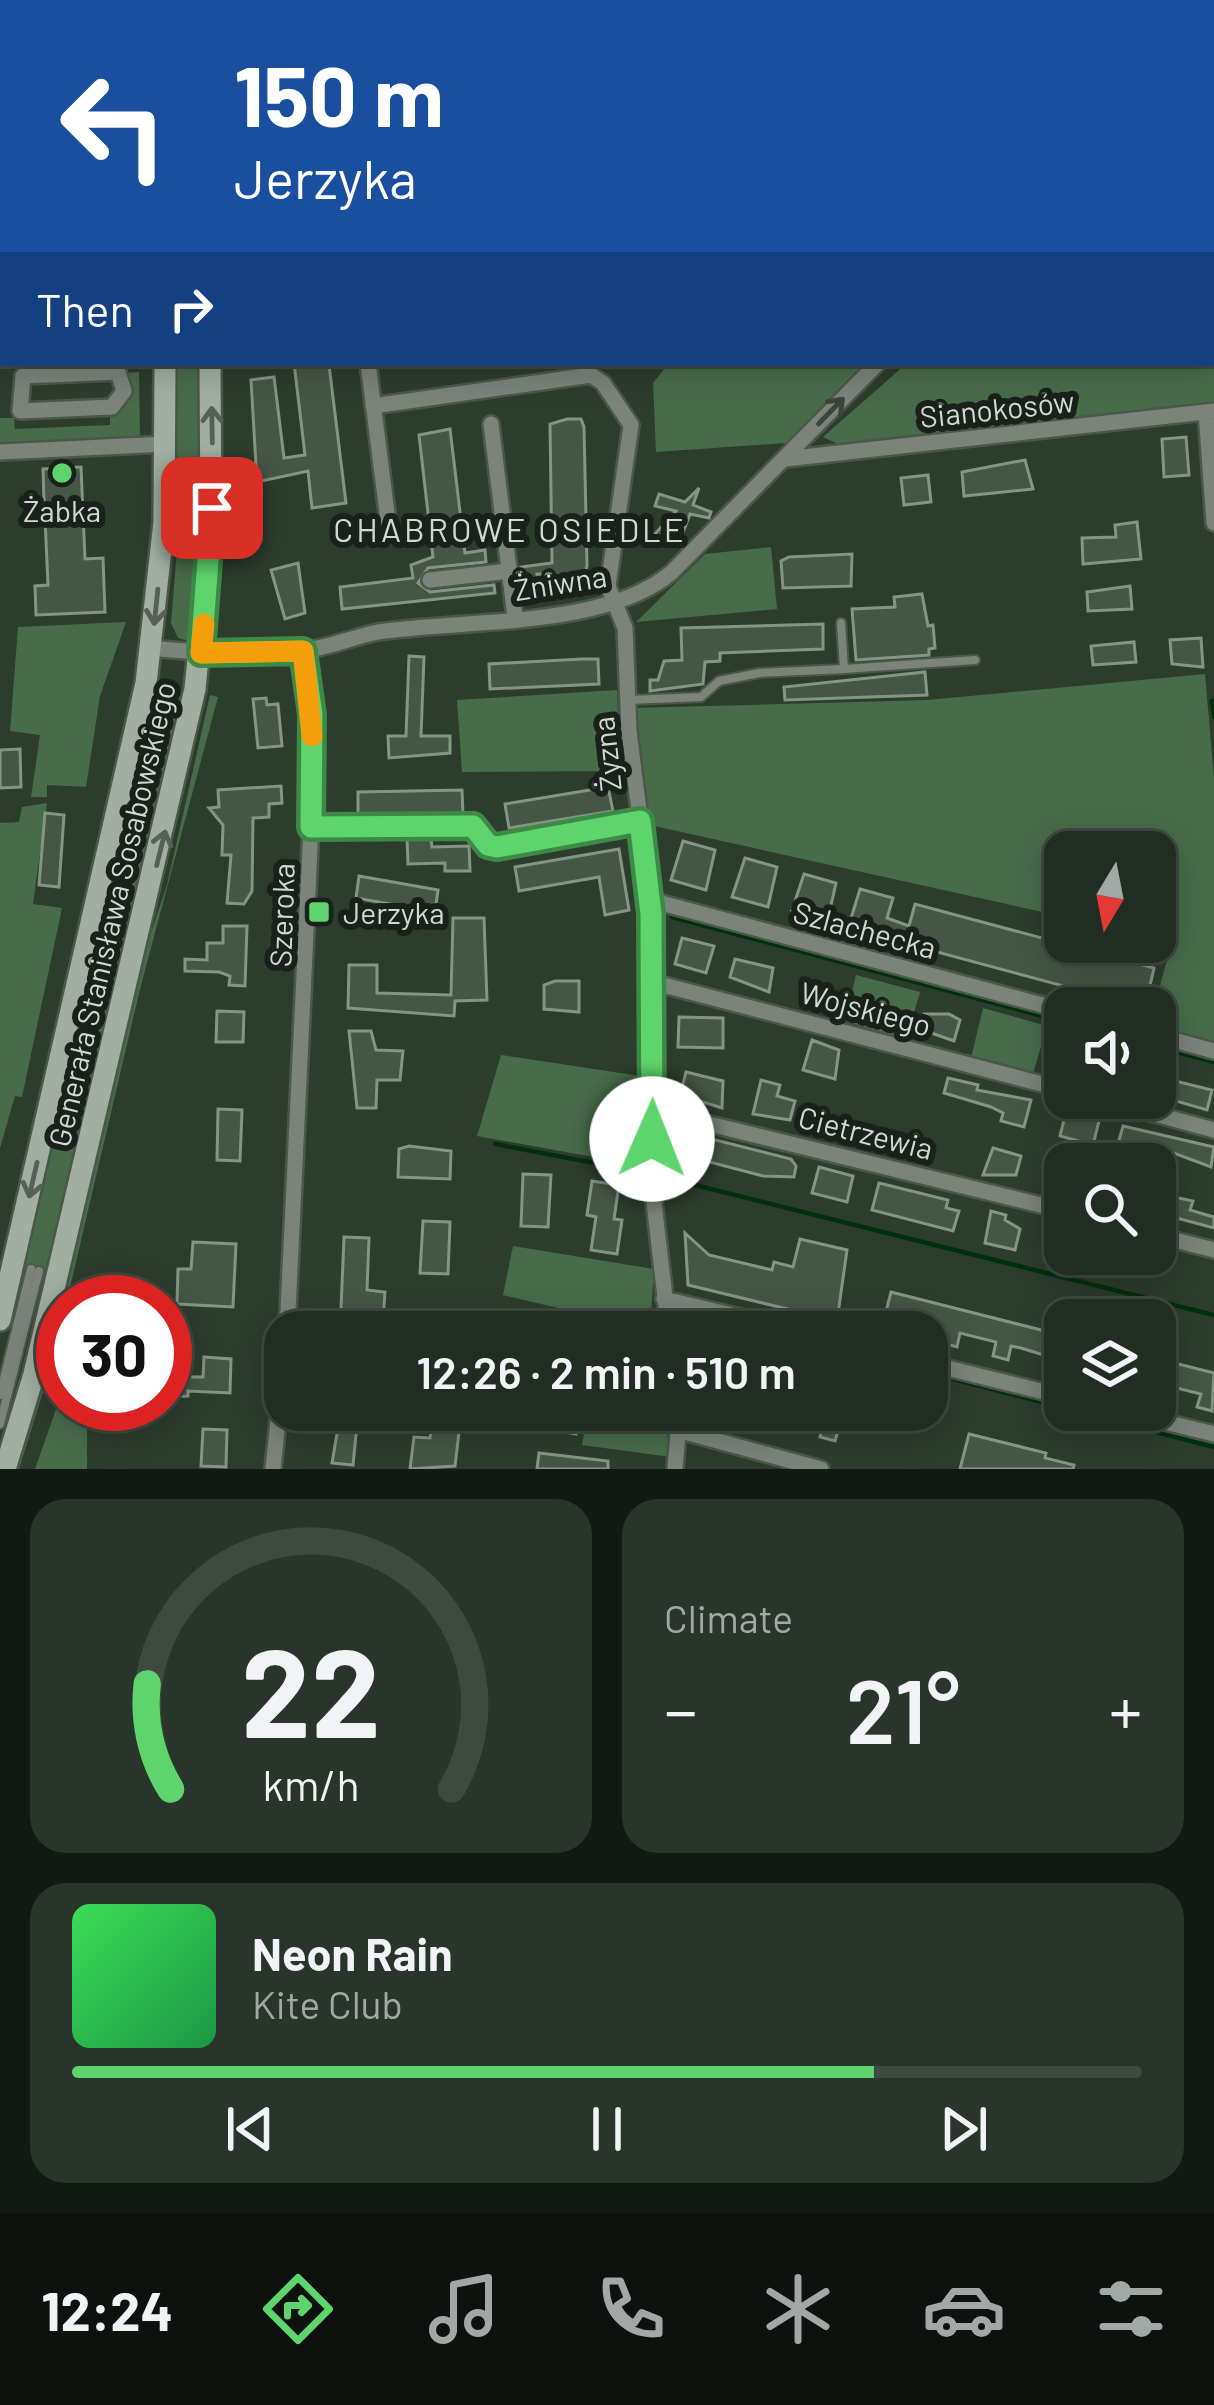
<!DOCTYPE html>
<meta charset="utf-8">
<style>
body{margin:0;font-family:Barlow,sans-serif;background:#29352a;color:#f1f3f6;height:100vh;display:flex;flex-direction:column;font-size:45px;white-space:nowrap}
*{box-sizing:border-box;margin:0}
p{font-size:39px;color:#a2a8a5}
.icon{flex:none;width:66px;height:66px;fill:none;stroke:currentColor;stroke-width:2;stroke-linecap:round;stroke-linejoin:round}
.map{position:relative;height:1469px;overflow:hidden}
.sheet{display:flex;flex-direction:column;gap:30px;padding:30px;background:#121913;flex:1}
.sheet>*{flex:none}
.banner{position:absolute;left:0px;top:0px;width:1215px;height:366px;box-shadow:0 6px 30px #0003,0 0 0 3px #3e4940;background:#1a4fa0;color:#fff;overflow:hidden}
.needle{width:78px;rotate:190deg}
.controls{position:absolute;left:1044px;top:831px;display:grid;gap:24px}
.controls a{display:grid;place-items:center;width:132px;height:132px;border-radius:24px;background:#212d22;box-shadow:0 6px 30px #0003,0 0 0 3px #3e4940;font-size:60px}
.speed{position:absolute;left:36px;top:1275px;display:flex;gap:24px;font-size:60px;font-weight:700;text-align:center}
.speed>*{display:grid;place-content:center;width:156px;height:156px;border-radius:50%;background:#212d22;box-shadow:0 6px 30px #0003,0 0 0 3px #3e4940;line-height:1}
.speed .limit{border:18px solid #d22;background:#fff;color:#111}
.pin{position:absolute;display:grid;place-items:center;width:102px;height:102px;color:#fff;margin:-51px;border-radius:24px;box-shadow:0 6px 18px #0006}
.me{position:absolute;width:132px;margin:-66px;rotate:1deg;stroke-linejoin:round;filter:drop-shadow(0 0 9px #0008)}
.turn{display:flex;align-items:center;gap:42px;height:252px;padding:0 36px;font-size:54px}
.turn .icon{width:156px;height:156px;stroke-width:2.5}
.turn b{display:block;font-size:84px;line-height:102px}
.then{display:flex;align-items:center;height:114px;padding:0 36px;background:#0003;gap:24px;font-size:45px}
.big{font-size:90px;font-weight:600;line-height:1.1}
.sheet .widget{flex:1;display:flex;flex-direction:column;justify-content:center;gap:18px;min-width:0;padding:0 42px;border-radius:36px;background:#29352a}
.sheet .dial{align-items:center;gap:0}
.dial svg{height:312px;overflow:visible;fill:none;stroke:#3e4940;stroke-width:7;stroke-linecap:round;text-anchor:middle}
.dial text{fill:#f1f3f6;stroke:none}
.song{display:flex;align-items:center;gap:36px}
.cover{width:144px;height:144px;border-radius:18px;background:linear-gradient(135deg,hsl(130 70% 55%),hsl(140 70% 35%))}
.played{height:12px;border-radius:6px;background:linear-gradient(90deg,#5ed56c 75%,#3e4940 75%)}
.keys{display:flex;justify-content:space-around;direction:ltr}
.heat{display:flex;justify-content:space-between;align-items:center;font-size:66px;direction:ltr}
.sheet .tiles{flex:1;display:grid;gap:30px;grid-template-columns:1fr 1fr}
.widget:last-child{grid-column:span 2}
.trip{position:absolute;left:264px;top:1311px;width:684px;height:120px;border-radius:36px;background:#212d22;box-shadow:0 6px 30px #0003,0 0 0 3px #3e4940;font-weight:600;line-height:120px;text-align:center}
.dock{display:flex;height:192px;justify-content:space-around;align-items:center;background:#0d120e;color:#a2a8a5}
.dock .icon{width:84px;height:84px}
.dock .selected{color:#5ed56c}
.dock b{font-size:54px;color:#f1f3f6}
.map>svg:first-child{display:block}
</style>
<div class="map">
<svg width="1214" height="1469" viewBox="0 0 1214 1469">
<rect width="100%" height="100%" fill="#2c3c2d"/>
<path fill="#486b4a" d="M1214 31V405L842 446 823 437 907 363H1212Z
M173 363H203L202 554 193 642 178 638 171 623 180 512Z
M669 363H865L786 443 656 452 653 383Z
M139 372 140 439 0 445V418H14L15 429 110 425V413L131 398 126 373Z
M771 547 777 609 636 622 705 554Z
M126 622 100 696 86 787 47 785V797H31L40 735 10 731 18 627Z
M1205 674 1214 778V1043L1155 1028 1154 1008 1172 941 1155 937V852H1065V917L645 824 634 708 927 700Z
M617 690 620 771 462 772 457 700Z
M210 695 218 697 140 989 53 1360 19 1469H11L139 968 167 885Z
M187 696 51 1270 40 1287 42 1271 29 1268 24 1278 21 1264 151 697Z
M47 803 33 904 62 908 22 1097 15 1096 0 1148V823L19 822 22 807Z
M856 975 920 992 906 1040 845 1021Z
M983 1008 1047 1026 1033 1074 971 1058Z
M501 1055 647 1077 648 1167 477 1136Z
M513 1246 654 1269 650 1332H581L584 1314 503 1295Z
M61 1395 63 1404H87V1469H35Z
M588 1410H663L671 1457 582 1445Z"/>
<g fill="none" stroke-linecap="round" stroke-linejoin="round">
<path stroke="#042f0c" stroke-width="4.5" d="M793 3 794 0
M1212 701 1214 717
M672 917 1065 1022
M1155 1046 1214 1062
M495 1144 641 1172
M683 1182 1214 1315
M930 1373 1065 1408
M1072 1410 1214 1447"/>
</g>
<path fill="#455646" stroke="#839583" stroke-width="3" d="M294 363 329 365 346 503 312 508 308 471 257 482 251 380 274 377 284 458 305 455Z
M567 419H581L584 427 587 566 584 575 537 574 538 583 523 585 521 567 552 563 550 424Z
M450 429 465 553 485 550 486 562 428 568 418 583 430 592 494 585 495 593 342 609 340 587 413 578 411 565 433 557 419 435Z
M1186 437 1189 475 1164 477 1162 439Z
M1025 460 1033 489 964 496 962 472Z
M81 467 85 559 103 558 105 612 36 615 35 586 48 585 45 519 39 520 38 502H44L43 469Z
M928 475 931 502 904 505 901 478Z
M699 488 693 505 711 512 709 518 690 514 684 530 670 544 662 543 654 535 676 511 655 506 659 494 685 502Z
M1137 522 1141 559 1083 564 1082 538 1116 537 1115 525Z
M852 554 851 586 783 588 781 561 789 557Z
M298 563 305 613 285 619 271 570Z
M1130 586 1132 609 1088 611 1087 592Z
M922 594 928 626 933 625 935 648 929 649V655L856 660 852 609 895 607 894 597Z
M823 624V649L720 653V661L705 662 703 684 650 691V680H658L664 661 682 660 681 628Z
M1201 638 1203 667 1172 664 1170 640Z
M1134 642 1136 662 1093 665 1091 646Z
M409 656 424 657 421 736H450V753L389 758 388 736H406Z
M582 659H598L599 684 490 689 489 664Z
M925 672 927 695 785 700 784 687Z
M266 698 267 705 278 704 282 746 258 748 253 699Z
M20 749 21 787 0 788V750Z
M281 786 282 803 269 804V817L253 818 252 891 244 904 227 903 231 855H222L223 825 209 808 219 807 218 790Z
M608 787 613 811 509 828 505 804Z
M462 790 463 814 358 815V792Z
M45 813 64 815 59 887 39 885Z
M407 839H431L432 847 469 846 470 871H445V863L408 864Z
M683 841 715 850 706 890 671 880Z
M619 849 629 910 605 915 599 877 519 891 515 867Z
M745 858 777 867 768 907 732 897Z
M804 874 836 883 827 923 791 913Z
M359 876 438 890 435 912 356 898Z
M860 889 893 898 887 918 909 926 915 904 1154 968 1145 1008 848 928Z
M453 918H484L487 1000 455 1001 454 1016 348 1008 349 965H377V993L451 995Z
M223 926H247L245 986 229 985 230 976 219 972 185 971V959L207 960V943H223Z
M682 938 714 946 706 973 675 964Z
M735 959 773 968 769 992 730 977Z
M555 981H579V1012L544 1009V985Z
M217 1011 244 1012 243 1042H216Z
M924 1014H949L960 1020 954 1041 920 1029Z
M679 1017 723 1018V1048L678 1047Z
M349 1031H371L376 1050 403 1051 400 1080H377L376 1108H357Z
M812 1040 839 1050 835 1079 803 1070Z
M686 1072 723 1081 722 1108 680 1095Z
M1155 1076 1212 1090 1207 1110 1169 1099 1171 1091 1155 1088Z
M948 1078 978 1085 977 1090 1031 1100 1024 1127 1001 1121 1003 1113 991 1107 944 1093Z
M761 1080 780 1085 777 1096 795 1101 790 1120 753 1114Z
M1067 1108 1100 1117 1093 1145 1060 1136Z
M218 1109 242 1110 240 1161 217 1160Z
M1123 1126 1214 1147 1211 1167 1163 1149 1161 1156 1118 1144Z
M680 1131 791 1159 796 1166 794 1177 763 1176 675 1153Z
M409 1146 451 1151 450 1179 398 1177 399 1149Z
M993 1148 1021 1156 1016 1175H983Z
M819 1167 853 1176 847 1202 812 1193Z
M523 1174 551 1175 548 1227 521 1226Z
M592 1181 619 1185 614 1219 622 1220 617 1254 591 1250 596 1217 587 1215Z
M879 1183 948 1200 946 1208 959 1211 953 1231 872 1210Z
M1160 1194 1193 1201 1190 1210 1214 1217V1228L1169 1216 1168 1223 1155 1220Z
M991 1211 1006 1215 1005 1220 1020 1229 1015 1250 985 1243Z
M423 1221 450 1222 448 1274 420 1273Z
M685 1233 709 1255 772 1270 774 1262 793 1267 800 1239 847 1250 837 1321 688 1285Z
M344 1237 369 1238 367 1290 385 1292 383 1321H389V1332H340Z
M193 1242 236 1244 233 1307 177 1304 178 1269H191Z
M891 1292 1065 1336V1360L1059 1373 1044 1369 1047 1356 1021 1348 1011 1346 1008 1360 993 1356 996 1342 960 1333 957 1347 942 1343 945 1330 909 1321 906 1332 891 1330 894 1317 885 1315Z
M204 1357 231 1359 230 1393 188 1391V1396L165 1397V1377H203Z
M1155 1358 1214 1373 1212 1411 1197 1407 1201 1394 1165 1385 1159 1406H1155Z
M341 1410H405L403 1429 357 1425 353 1465 332 1463Z
M527 1410 579 1414 576 1434 525 1425Z
M818 1410H853L848 1430 839 1428 835 1441 820 1437 823 1424 815 1422Z
M432 1427 459 1432 455 1466 410 1469 414 1437 430 1438Z
M203 1429 227 1430 226 1467 201 1466Z
M969 1434 1046 1453 1045 1458 1074 1465 1073 1469H960Z
M539 1453 608 1461V1469H537Z"/>
<g fill="none" stroke-linecap="round" stroke-linejoin="round">
<g stroke="#4a584a" stroke-width="12">
<path id="lane" d="M844 669 975 660
M629 700 701 697 719 681 759 673 844 669 841 623
M0 1395 31 1269
M0 1424 39 1271"/>
</g>
<g stroke="#4a584a" stroke-width="20">
<path id="street" d="M38 0 39 3
M222 0V3
M271 0V3
M449 0V3
M639 0V3
M976 3 990 0
M1210 3 1213 0
M0 23H3
M0 222H3
M115 363 124 391 112 407 20 411 23 376 118 372
M368 363 388 521
M373 406 591 375 603 383 631 425 608 586 625 628 629 731 650 898 652 1185 669 1332
M1206 412 1214 523
M491 424 515 617
M0 452 166 444
M785 459 1214 411
M430 580 509 571
M151 648C201 654 248 652 298 651 323 650 352 637 378 632 464 619 603 629 671 573L878 363
M311 827 473 826 488 845 497 847 640 821
M650 900 1065 1011
M652 982 1065 1090
M1155 1035 1214 1051
M1096 1098 1214 1130
M652 1110 1065 1211
M1155 1235 1214 1250
M664 1299 803 1332
M287 1332 311 827 312 715 303 651
M927 1363 1065 1397
M1116 1410 1214 1434
M681 1431 821 1469
M273 1469 285 1354
M675 1469 680 1410"/>
</g>
<g stroke="#4a584a" stroke-width="26">
<path id="secondary" d="M109 0 110 3
M159 0 160 3
M0 1320 146 683 164 522 165 363
M5 1469 34 1374 195 689 211 528 210 363"/>
</g>
<use href="#lane" stroke="#7b837b" stroke-width="8"/>
<use href="#street" stroke="#7b837b" stroke-width="15"/>
<use href="#secondary" stroke="#a1aea1" stroke-width="21"/>
</g>
<defs><path id="oneway-shaft" d="M-6 0H5M1.5-3L5.5 0L1.5 3" fill="none" stroke-width="1.6" stroke-linecap="round" stroke-linejoin="round" transform="scale(3)"/></defs>
<use stroke="#3b433c" href="#oneway-shaft" transform="translate(831 411) rotate(-46)"/>
<g stroke="#566057">
<use href="#oneway-shaft" transform="translate(212 425) rotate(-91)"/>
<use href="#oneway-shaft" transform="translate(156 607) rotate(96)"/>
<use href="#oneway-shaft" transform="translate(161 848) rotate(-76)"/>
<use href="#oneway-shaft" transform="translate(33 1180) rotate(103)"/>
</g>
<g fill="none" stroke-linecap="round" stroke-linejoin="round">
<g stroke="#3d8a46" stroke-width="30">
<path id="route" d="M212 508 201 653 303 651 312 715 311 827 473 826 488 845 497 847 640 821 651 914 652 1139"/>
</g>
<use href="#route" stroke="#5ed56c" stroke-width="21"/>
<path stroke="#f59e0b" stroke-width="21" d="M204 624 201 653 303 651 312 736"/>
</g>
<g fill="#5ed56c" stroke="#19211a" stroke-width="4.5">
<circle cx="62" cy="473" r="12"/>
<rect x="307" y="900" width="24" height="24" rx="6"/>
</g>
<g text-anchor="middle" dominant-baseline="central" stroke-width="12" stroke-linejoin="round" paint-order="stroke">
<g font-size="30" fill="#d0dad0" stroke="#19211a">
<text transform="translate(997 408) rotate(-6)">Sianokosów</text>
<text transform="translate(560 582) rotate(-9)">Żniwna</text>
<text transform="translate(606 754) rotate(-96)">Żyzna</text>
<text transform="translate(111 914) rotate(-77)">Generała Stanisława Sosabowskiego</text>
<text transform="translate(281 915) rotate(-88)">Szeroka</text>
<text transform="translate(865 929) rotate(15)">Szlachecka</text>
<text transform="translate(866 1008) rotate(15)">Wojskiego</text>
<text transform="translate(866 1132) rotate(14)">Cietrzewia</text>
</g>
<g font-size="30" fill="#d0dad0" stroke="#19211a">
<text x="62" y="510">Żabka</text>
<text x="343" y="912" text-anchor="start">Jerzyka</text>
</g>
<g font-size="33" letter-spacing="3" fill="#d0dad0" stroke="#19211a">
<text x="510" y="529">CHABROWE OSIEDLE</text>
</g>
</g>
</svg>
<div class="controls">
<a><svg class="needle" viewBox="-14 -14 28 28"><path d="M0-13l5 13h-10z" fill="#e53935"/><path d="M0 13l5-13h-10z" fill="#a2a8a5"/></svg></a>
<a><svg class="icon" aria-label="sound" viewBox="0 0 24 24"><path d="M4 9h4l5-4v14l-5-4H4zM17 9q2 3 0 6"/></svg></a>
<a><svg class="icon" aria-label="search" viewBox="0 0 24 24"><circle cx="10" cy="10" r="6"/><path d="M15 15l6 6"/></svg></a>
<a><svg class="icon" aria-label="layers" viewBox="0 0 24 24"><path d="M12 4l9 5-9 5-9-5zM3 14l9 5 9-5"/></svg></a>
</div>
<div class="speed"><div class="limit">30</div></div>
<div class="pin" style="left:212px;top:508px;background:#d93025"><svg class="icon" aria-label="arrive" viewBox="0 0 24 24"><path d="M6 21V4h12l-3 4 3 4H6"/></svg></div>
<svg class="me" style="left:652px;top:1139px" viewBox="-20 -20 40 40"><circle r="19" fill="#fff"/><path d="M0-13L10 11 0 6-10 11z" fill="#5ed56c"/></svg>
<div class="trip">12:26 · 2 min · 510 m</div>
<div class="banner">
<div class="turn"><svg class="icon" aria-label="left" viewBox="0 0 24 24"><path d="M17 20v-9H6M10 6l-5 5 5 5"/></svg><div><b>150 m</b>Jerzyka</div></div>
<div class="then">Then<svg class="icon" aria-label="right" viewBox="0 0 24 24"><path d="M7 20v-9h11M14 6l5 5-5 5"/></svg></div>
</div>
</div>
<section class="sheet">
<div class="tiles">
<div class="widget dial"><svg viewBox="0 0 100 80">
<path d="M14 69A42 42 0 1 1 86 69"/>
<path d="M14 69A42 42 0 0 1 8 42" stroke="#5ed56c"/>
<text x="50" y="56" font-size="32" font-weight="700">22</text>
<text x="50" y="72" font-size="11">km/h</text>
</svg></div>
<div class="widget"><p>Climate</p>
<div class="heat"><a>−</a><b class="big">21°</b><a>+</a></div>
</div>
<div class="widget">
<div class="song"><i class="cover"></i><div><b>Neon Rain</b><p>Kite Club</p></div></div>
<div class="played"></div>
<div class="keys"><svg class="icon" aria-label="previous" viewBox="0 0 24 24"><path d="M18 5L8 12l10 7zM5 5v14"/></svg><svg class="icon" aria-label="pause" viewBox="0 0 24 24"><path d="M8 5v14M16 5v14"/></svg><svg class="icon" aria-label="next" viewBox="0 0 24 24"><path d="M6 5l10 7-10 7zM19 5v14"/></svg></div>
</div>
</div>
</section>
<nav class="dock">
<b>12:24</b>
<svg class="icon selected" aria-label="directions" viewBox="0 0 24 24"><path d="M12 3l9 9-9 9-9-9zM9 14v-3h6M13 9l2 2-2 2"/></svg>
<svg class="icon" aria-label="music" viewBox="0 0 24 24"><path d="M9 18V5l10-2v13"/><circle cx="6" cy="18" r="3"/><circle cx="16" cy="16" r="3"/></svg>
<svg class="icon" aria-label="phone" viewBox="0 0 24 24"><path d="M5 4h4l2 5-3 2q2 4 5 5l2-3 5 2v4C11 20 4 13 5 4z"/></svg>
<svg class="icon" aria-label="climate" viewBox="0 0 24 24"><path d="M12 3v18M4 7l16 10M4 17L20 7"/></svg>
<svg class="icon" aria-label="car" viewBox="0 0 24 24"><path d="M5 17H2v-5l4-1 3-4h7l3 4 3 1v5h-3M9 17h6M6 11h13"/><circle cx="7" cy="17" r="2"/><circle cx="17" cy="17" r="2"/></svg>
<svg class="icon" aria-label="filters" viewBox="0 0 24 24"><path d="M4 7h16M4 17h16"/><circle cx="9" cy="7" r="2"/><circle cx="15" cy="17" r="2"/></svg>
</nav>
